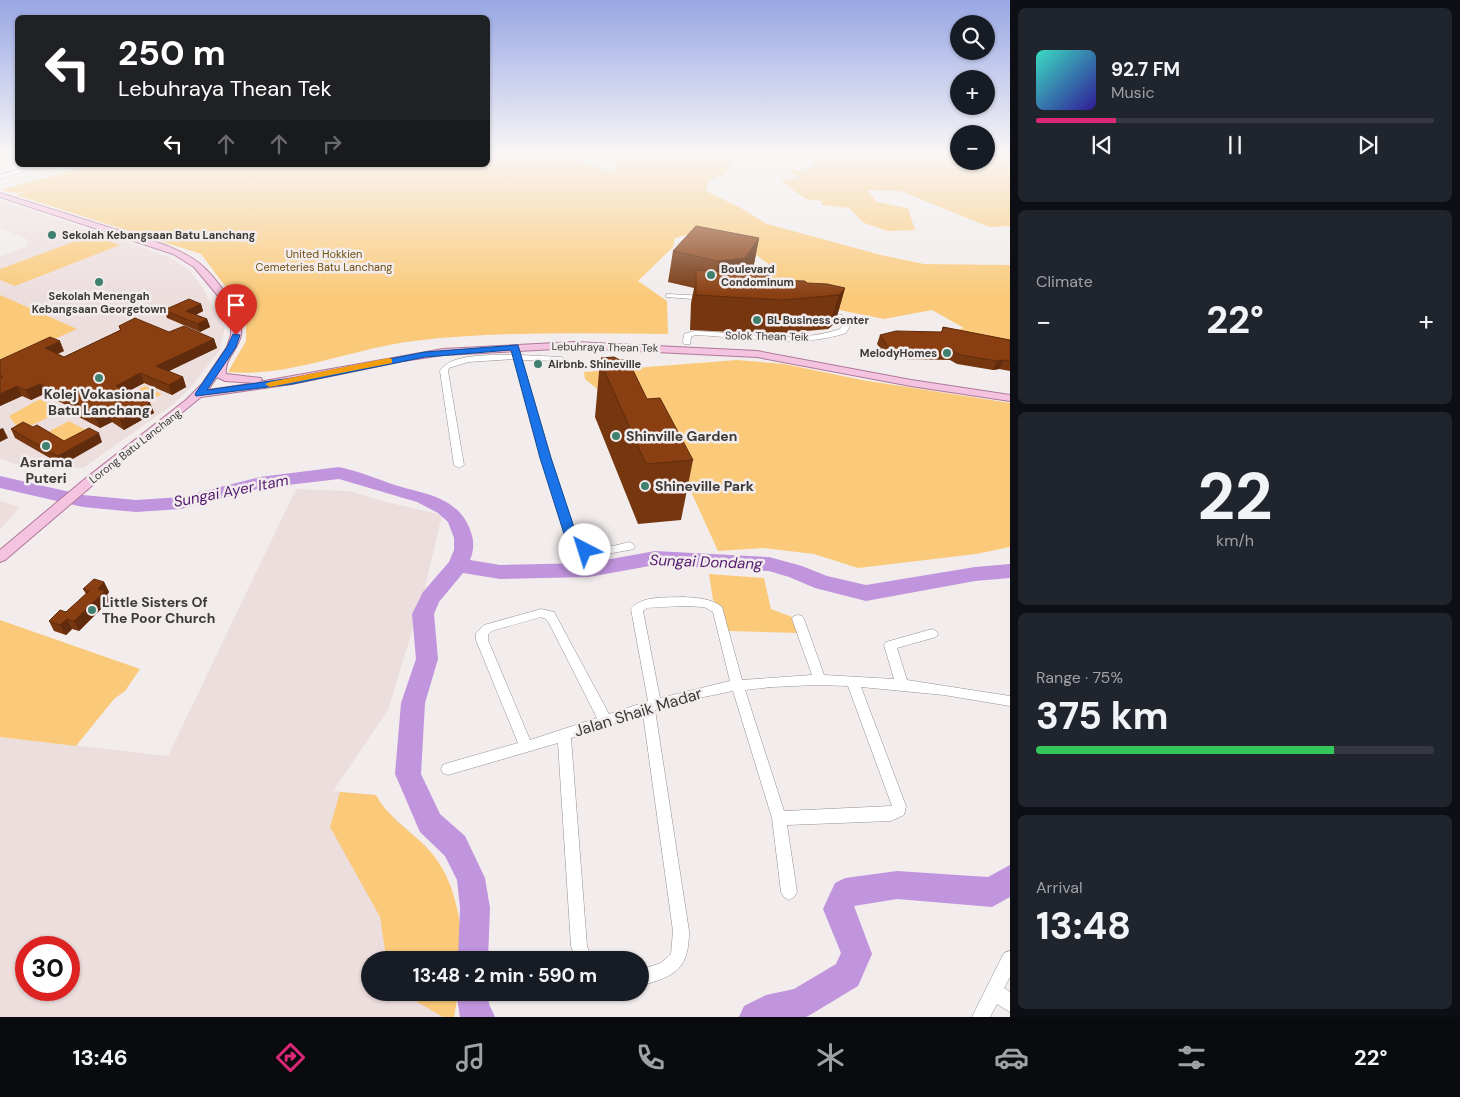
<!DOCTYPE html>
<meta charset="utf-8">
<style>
body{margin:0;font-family:"DM Sans",sans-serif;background:#20242c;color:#f1f3f6;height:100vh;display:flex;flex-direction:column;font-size:19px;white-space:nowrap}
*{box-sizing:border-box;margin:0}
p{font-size:16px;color:#9ea1a6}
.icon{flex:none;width:28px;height:28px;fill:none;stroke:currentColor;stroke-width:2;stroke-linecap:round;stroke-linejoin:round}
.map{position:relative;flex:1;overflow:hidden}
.details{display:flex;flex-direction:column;gap:8px;padding:8px;background:#0d0f14;width:450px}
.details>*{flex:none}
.top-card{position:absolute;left:15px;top:15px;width:475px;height:152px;border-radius:8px;box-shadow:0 1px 4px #0004;background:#202124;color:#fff;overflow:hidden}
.buttons{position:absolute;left:950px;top:15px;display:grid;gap:10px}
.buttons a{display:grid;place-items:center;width:45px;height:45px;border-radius:50%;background:#171b24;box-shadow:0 1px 4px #0004;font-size:25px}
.speed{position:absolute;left:15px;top:936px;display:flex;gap:10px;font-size:25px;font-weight:700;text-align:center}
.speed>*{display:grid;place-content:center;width:65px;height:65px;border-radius:50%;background:#171b24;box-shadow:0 1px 4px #0004;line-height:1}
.speed .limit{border:8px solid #d22;background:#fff;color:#111}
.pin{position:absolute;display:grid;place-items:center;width:42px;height:42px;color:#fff;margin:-51px -21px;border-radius:50% 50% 50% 0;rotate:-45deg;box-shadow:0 0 5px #0007}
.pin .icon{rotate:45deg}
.me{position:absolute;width:55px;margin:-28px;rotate:320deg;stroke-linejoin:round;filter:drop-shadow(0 0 4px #0008)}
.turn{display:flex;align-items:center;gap:18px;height:105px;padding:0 20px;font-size:22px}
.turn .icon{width:65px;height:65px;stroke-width:2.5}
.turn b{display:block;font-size:35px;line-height:42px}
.lanes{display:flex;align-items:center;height:48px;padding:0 20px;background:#0003;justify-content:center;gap:25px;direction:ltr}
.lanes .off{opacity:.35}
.big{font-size:38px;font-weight:700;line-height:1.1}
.details .card{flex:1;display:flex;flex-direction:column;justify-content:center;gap:8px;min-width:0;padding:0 18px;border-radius:8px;background:#20242c}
.details .dial{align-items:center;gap:0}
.dial b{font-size:65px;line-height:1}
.song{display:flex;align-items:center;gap:15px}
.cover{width:60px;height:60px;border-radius:8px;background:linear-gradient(135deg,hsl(170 70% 55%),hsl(250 70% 35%))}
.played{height:5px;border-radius:2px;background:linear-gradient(90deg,#db2777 20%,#363941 20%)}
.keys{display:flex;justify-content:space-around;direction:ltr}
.heat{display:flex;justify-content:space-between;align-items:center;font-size:28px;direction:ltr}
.charge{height:8px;border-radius:4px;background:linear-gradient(90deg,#34c759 75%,#363941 0)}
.trip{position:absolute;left:361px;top:951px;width:288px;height:50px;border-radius:25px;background:#171b24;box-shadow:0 1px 4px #0004;font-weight:700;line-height:50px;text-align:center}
.tabs{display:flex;height:80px;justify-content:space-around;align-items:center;background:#090b0e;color:#9ea1a6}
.tabs .icon{width:35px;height:35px}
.tabs .current{color:#db2777}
.tabs b{font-size:22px;color:#f1f3f6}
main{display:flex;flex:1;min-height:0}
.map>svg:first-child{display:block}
</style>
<main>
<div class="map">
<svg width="1010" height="1017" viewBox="0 0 1010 1017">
<rect width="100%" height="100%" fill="#f2ecec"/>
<path fill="#eddede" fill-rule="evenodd" d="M0 200 168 256 190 271 204 290 225 328 219 351 192 386 171 406 83 468 15 464 0 458V256L26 247 27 239 0 228Z
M296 489 349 491 382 501 442 515 424 592 388 710 333 791 376 795 382 807 427 847 447 879 461 925 462 960H370V992L458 993 454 1017H0V737L168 756ZM26 948H69V990H26Z
M0 501 20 507 0 530Z"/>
<path fill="#faca7a" d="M488 153H547L568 156 613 173 620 153H743L731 159 727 173 709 181 706 191 739 207 767 224 881 255 924 264 1010 265V347L941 334 964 328 932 310 884 319 764 295 775 269 740 243 701 231 675 238 673 247 638 281 667 301 668 334C584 333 498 331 414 341 354 348 288 378 228 372L246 341V325L243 310 201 254 16 195 29 191C22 193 9 193 1 190L90 165H488Z
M793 153H959V161H986V153H1010V226L989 227 901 191 867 190 877 202 908 208 915 230 888 231 864 223 849 208 822 205V201L806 199 780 180 799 178 787 169 803 170 813 166V160L797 157Z
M92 235 120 245 15 286 0 280V269Z
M0 295 77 329 0 364Z
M737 360 784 364 862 380 1010 403V547L976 554 858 568 814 554 763 548 718 551 683 474 680 460 682 437 654 413 612 401 585 379 584 372Z
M145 386 162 394 143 405 126 396Z
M40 399 61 411 20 431 9 416Z
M69 421 93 434 68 448 44 434Z
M709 574 764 578 771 609 792 617 799 633 728 631 720 608 713 600Z
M0 620 140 669 125 691 114 699 76 746 0 737Z
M340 792 376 795C387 816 408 829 424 845 454 873 463 921 462 960H392L386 957 380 917 330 827Z
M402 993H458L454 1017H443Z"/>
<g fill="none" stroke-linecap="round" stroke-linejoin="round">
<path fill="#c194de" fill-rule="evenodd" d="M339 467C361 472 377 479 398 486 425 494 456 497 469 527 474 539 475 547 470 560L500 565 589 563 655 551 769 557 802 566 827 576 866 585 975 567 1010 564V578L975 581 866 601 815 588 789 577 769 571 655 565 589 577 500 579 463 573 439 602 434 614 438 659 425 703 421 774 440 814 465 836 485 878 490 908 488 960H458L460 908 457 880 445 856 420 832 395 774 401 703 416 659 412 614 423 592 449 562 454 550V538L448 522 438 513 417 502 339 479 262 488 181 509 136 512 83 507 0 488V476L83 495 136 500 181 497 260 477Z
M1010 865V897L992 907 897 899 854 906 872 954 858 986 810 1015 806 1017H739L744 1006 766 995 794 989 836 964 841 953 823 909 835 883 845 878 897 871 988 877Z
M456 992H488L489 1004 495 1017H460Z"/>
<g stroke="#959090" stroke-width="1">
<path id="minor" d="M13 153H18V154H13Z
M36 165H44L0 179V175Z
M668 294 706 296 709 298 706 300 666 297V295Z
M821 311 842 315 850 326 846 333C797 349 745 337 695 335L691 337 690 344H684L683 342 684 334 694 331C742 332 794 345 840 329L842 326 836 319 821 315Z
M512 345H518L521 355 561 357 565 359 561 361 522 360 551 458 577 539C591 553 612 546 630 542L635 546 634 549 607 554H591L580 552 568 543 541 458 515 359 468 362 449 368 448 371 464 465 459 468 454 465 440 371C449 353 495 355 513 355L511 347Z
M683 597C697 598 711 598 722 607L742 680 812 675 792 619 794 616 798 615 802 616 804 619 824 675 894 679 884 645 886 642 932 629 936 631 938 634 936 637 897 648 907 680 1010 696V706L944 695 861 687 906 806 904 815 891 821 787 825 797 892 794 897 789 900 784 897 781 892 772 818 733 691 694 699 655 710 689 931C689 970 675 976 640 986V970L661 963 671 954 673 931 643 714 571 738 587 946 592 960H576L571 946 558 743 448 775 443 773 441 769 443 765 448 763 518 743 476 640V633L484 625 541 609 554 612 609 714 648 701 631 609C641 595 668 598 683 597ZM683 606 704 607 713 612 730 681 660 698 643 611 647 608ZM541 617 546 619 549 623 597 718 530 740 488 640V635L492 631ZM817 685 848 686 892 806 784 811 745 690 772 687Z
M1010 951V977L1004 988 1010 992V1012L997 1004 990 1017H972L1004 953Z"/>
</g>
<g stroke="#af7998" stroke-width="2">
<path id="major" d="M0 193 165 245C177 250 189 255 199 263 215 276 244 314 241 335 238 350 224 359 226 374L261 378 262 380 259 382 443 349 575 342 757 351 911 380 1010 395V401L911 386 757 357 575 348 443 355 403 361 292 384 201 397 94 484 5 560 0 562V550L86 478 186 400 202 384 227 347 231 335V323L224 303 194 267 173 254 0 197ZM217 377 225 381 256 383 208 390Z"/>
</g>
<use href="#minor" fill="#fff" fill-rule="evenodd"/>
<use href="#major" fill="#f4c3e0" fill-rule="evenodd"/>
</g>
<path fill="#76360f" d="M759 238 753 269 749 274 770 280 807 283 845 288 835 323 828 329 774 334 690 330 691 303 694 288 668 282 673 251Z
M201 304 203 311 196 315 207 319 210 327 200 332 167 318 164 310Z
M119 326 214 339 217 348 168 371 183 377 186 387 172 395 144 383 127 392 150 403 154 413 124 430 112 422 100 428 77 416 74 409 44 394 31 400 22 396 0 406V360L64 351 57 354 64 357 120 330Z
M943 327 1010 340V371L999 369 993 370 957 364 950 360 900 359 886 357 877 344 880 335 941 332Z
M601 358 647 399 693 460 681 520 638 524 595 417 600 361H601Z
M33 427 64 441 102 442 62 465 15 438 11 429Z
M104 582 109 592 107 595 109 601 79 631 72 629 66 635 54 631 49 621 66 612 86 594 83 589Z"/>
<path fill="#602c0d" d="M759 238 753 269 738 289 713 292 718 261Z
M845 288 835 323 828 329 839 295Z
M201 304 203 311 189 318 186 311Z
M207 319 210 327 200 332 198 324Z
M214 339 217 348 159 376 156 366Z
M60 341 64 351 49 358 45 348Z
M1004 360 999 369 993 370 997 361Z
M140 373 144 383 119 396 116 386Z
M183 377 186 387 172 395 169 385Z
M40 384 44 394 31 400 26 390Z
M17 386 22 396 0 406V394Z
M150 403 154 413 124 430 120 420Z
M108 412 112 422 100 428 96 418Z
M3 428 8 438 0 442V429Z
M99 433 102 442 62 465 58 456Z
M104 582 109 592 107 595 109 601 79 631 74 621 98 589Z
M67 619 72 629 66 635 60 625Z"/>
<path fill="#893f12" stroke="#602c0d" d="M696 226 759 238 745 258 718 261 673 251Z
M696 270 769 275 770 280 805 281 807 283 827 284 845 288 839 295 782 300 696 295Z
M189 299 201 304 186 311 207 319 198 324 164 310Z
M135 318 169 332 184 326 214 339 156 366 183 377 169 385 140 373 116 386 150 403 120 420 108 412 96 418 73 406 79 404 40 384 26 390 17 386 0 394V378L3 377 0 375V360L50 337 60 341 45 348 64 357 121 330 119 326Z
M943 327 1010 340V361L1004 360 997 361 961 355 953 351H904L889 348 880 335 896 331 942 332Z
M614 357 620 360H628L647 399 660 398 693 460 646 464 600 361H603L601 358Z
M23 422 33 427 37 425 64 441 89 428 99 433 58 456 11 429Z
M94 579 104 582 98 589 105 591 74 621 67 619 60 625 49 621 60 610 66 612 89 591 83 589Z"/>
<linearGradient id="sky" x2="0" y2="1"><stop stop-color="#98a7e4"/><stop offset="0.52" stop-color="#f9f6f6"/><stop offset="1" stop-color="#f9f6f6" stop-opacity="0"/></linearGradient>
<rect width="1010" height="295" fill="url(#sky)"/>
<path fill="#1a73e8" stroke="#114b97" d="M233 334 240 335 236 347 207 390 292 378 425 352 518 345 551 458 578 539C582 544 588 545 591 550L589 553C579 556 571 548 566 540L540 458 511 350 425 357 292 384 196 396 195 394 227 347Z"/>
<path fill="#f59e0b" d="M389 358 392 359V363L270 387 265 384 270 382Z"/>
<g fill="#40806f" stroke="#f2ecec" stroke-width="2">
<circle cx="52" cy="235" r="5"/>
<circle cx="711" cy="275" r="5"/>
<circle cx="99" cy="282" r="5"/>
<circle cx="757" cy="320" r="5"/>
<circle cx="947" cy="353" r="5"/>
<circle cx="538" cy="364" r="5"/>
<circle cx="99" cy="378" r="5"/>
<circle cx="616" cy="436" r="5"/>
<circle cx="46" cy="446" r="5"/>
<circle cx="645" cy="486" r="5"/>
<circle cx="92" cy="610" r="5"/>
</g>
<g text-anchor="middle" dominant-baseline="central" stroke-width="5" stroke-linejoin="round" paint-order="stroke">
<g font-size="11" font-weight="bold" fill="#3d3a3a" stroke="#f2ecec" text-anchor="start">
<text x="62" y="235">Sekolah Kebangsaan Batu Lanchang</text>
<text x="721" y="269">Boulevard<tspan x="721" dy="13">Condominum</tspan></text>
<text x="99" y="296" text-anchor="middle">Sekolah Menengah<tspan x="99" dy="13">Kebangsaan Georgetown</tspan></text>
<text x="767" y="320">BL Business center</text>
<text x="937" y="353" text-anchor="end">MelodyHomes</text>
<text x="548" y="364">Airbnb. Shineville</text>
</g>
<g font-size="11" fill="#715111" stroke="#f2ecec">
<text x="324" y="254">United Hokkien<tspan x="324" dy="13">Cemeteries Batu Lanchang</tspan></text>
</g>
<g font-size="11" fill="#3d3a3a" stroke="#f2ecec">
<text transform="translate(767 336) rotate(1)">Solok Thean Teik</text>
<text transform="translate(605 347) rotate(1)">Lebuhraya Thean Tek</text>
<text transform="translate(135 446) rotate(-38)">Lorong Batu Lanchang</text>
</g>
<g font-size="14" font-weight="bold" fill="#3d3a3a" stroke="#f2ecec" text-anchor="start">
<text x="99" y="394" text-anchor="middle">Kolej Vokasional<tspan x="99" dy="16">Batu Lanchang</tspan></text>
<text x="626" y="436">Shinville Garden</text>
<text x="46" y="462" text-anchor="middle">Asrama<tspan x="46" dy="16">Puteri</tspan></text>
<text x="655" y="486">Shineville Park</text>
<text x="102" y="602">Little Sisters Of<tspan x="102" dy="16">The Poor Church</tspan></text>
</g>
<g font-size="15" font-style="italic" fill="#51166e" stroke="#f2ecec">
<text transform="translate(231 491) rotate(-11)">Sungai Ayer Itam</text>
<text transform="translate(706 562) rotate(2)">Sungai Dondang</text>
</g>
<g font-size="16" fill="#3d3a3a" stroke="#f2ecec">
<text transform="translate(638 712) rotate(-17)">Jalan Shaik Madar</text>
</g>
</g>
</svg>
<div class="buttons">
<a><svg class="icon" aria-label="search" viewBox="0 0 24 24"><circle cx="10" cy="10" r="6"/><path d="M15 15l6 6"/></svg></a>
<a>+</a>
<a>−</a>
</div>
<div class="speed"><div class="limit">30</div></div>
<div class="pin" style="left:236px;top:335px;background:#d93025"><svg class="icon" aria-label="arrive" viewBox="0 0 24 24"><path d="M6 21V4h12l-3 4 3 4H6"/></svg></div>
<svg class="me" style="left:585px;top:550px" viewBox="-20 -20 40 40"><circle r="19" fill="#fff"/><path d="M0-13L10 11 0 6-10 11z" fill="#1a73e8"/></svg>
<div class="trip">13:48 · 2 min · 590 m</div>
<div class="top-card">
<div class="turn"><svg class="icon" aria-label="left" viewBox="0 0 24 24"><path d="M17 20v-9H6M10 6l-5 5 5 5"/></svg><div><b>250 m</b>Lebuhraya Thean Tek</div></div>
<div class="lanes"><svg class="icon" aria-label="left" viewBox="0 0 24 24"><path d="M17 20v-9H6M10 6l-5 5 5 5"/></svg><svg class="icon off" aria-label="ahead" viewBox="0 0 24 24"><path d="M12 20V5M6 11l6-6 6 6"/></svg><svg class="icon off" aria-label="ahead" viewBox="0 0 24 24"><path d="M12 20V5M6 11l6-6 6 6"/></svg><svg class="icon off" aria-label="right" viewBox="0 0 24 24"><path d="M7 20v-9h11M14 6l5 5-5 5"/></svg></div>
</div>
</div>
<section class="details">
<div class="card">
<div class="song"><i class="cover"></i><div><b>92.7 FM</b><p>Music</p></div></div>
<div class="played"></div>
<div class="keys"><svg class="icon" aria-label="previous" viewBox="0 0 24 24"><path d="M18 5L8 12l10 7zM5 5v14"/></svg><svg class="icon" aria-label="pause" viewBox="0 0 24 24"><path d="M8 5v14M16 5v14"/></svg><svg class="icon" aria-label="next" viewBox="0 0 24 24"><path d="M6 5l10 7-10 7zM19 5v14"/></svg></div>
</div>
<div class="card"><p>Climate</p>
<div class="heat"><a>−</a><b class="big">22°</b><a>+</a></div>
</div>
<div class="card dial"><b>22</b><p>km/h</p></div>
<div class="card"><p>Range · 75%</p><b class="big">375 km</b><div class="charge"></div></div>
<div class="card"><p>Arrival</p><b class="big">13:48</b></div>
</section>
</main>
<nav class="tabs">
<b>13:46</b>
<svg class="icon current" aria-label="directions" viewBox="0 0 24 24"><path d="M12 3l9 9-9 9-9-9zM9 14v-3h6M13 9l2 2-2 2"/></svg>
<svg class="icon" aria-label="music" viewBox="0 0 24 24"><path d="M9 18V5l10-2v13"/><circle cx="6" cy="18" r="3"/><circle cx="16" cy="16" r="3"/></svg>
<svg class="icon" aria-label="phone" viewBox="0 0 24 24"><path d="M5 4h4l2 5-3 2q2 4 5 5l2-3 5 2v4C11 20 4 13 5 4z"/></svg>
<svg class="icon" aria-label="climate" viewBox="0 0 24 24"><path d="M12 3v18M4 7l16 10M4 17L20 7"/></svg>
<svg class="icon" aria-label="car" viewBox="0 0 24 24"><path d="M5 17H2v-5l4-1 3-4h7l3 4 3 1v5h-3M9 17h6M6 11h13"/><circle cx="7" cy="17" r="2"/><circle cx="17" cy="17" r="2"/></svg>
<svg class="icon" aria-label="filters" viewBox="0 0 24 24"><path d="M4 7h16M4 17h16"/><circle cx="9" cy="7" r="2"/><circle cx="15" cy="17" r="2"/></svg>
<b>22°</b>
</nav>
